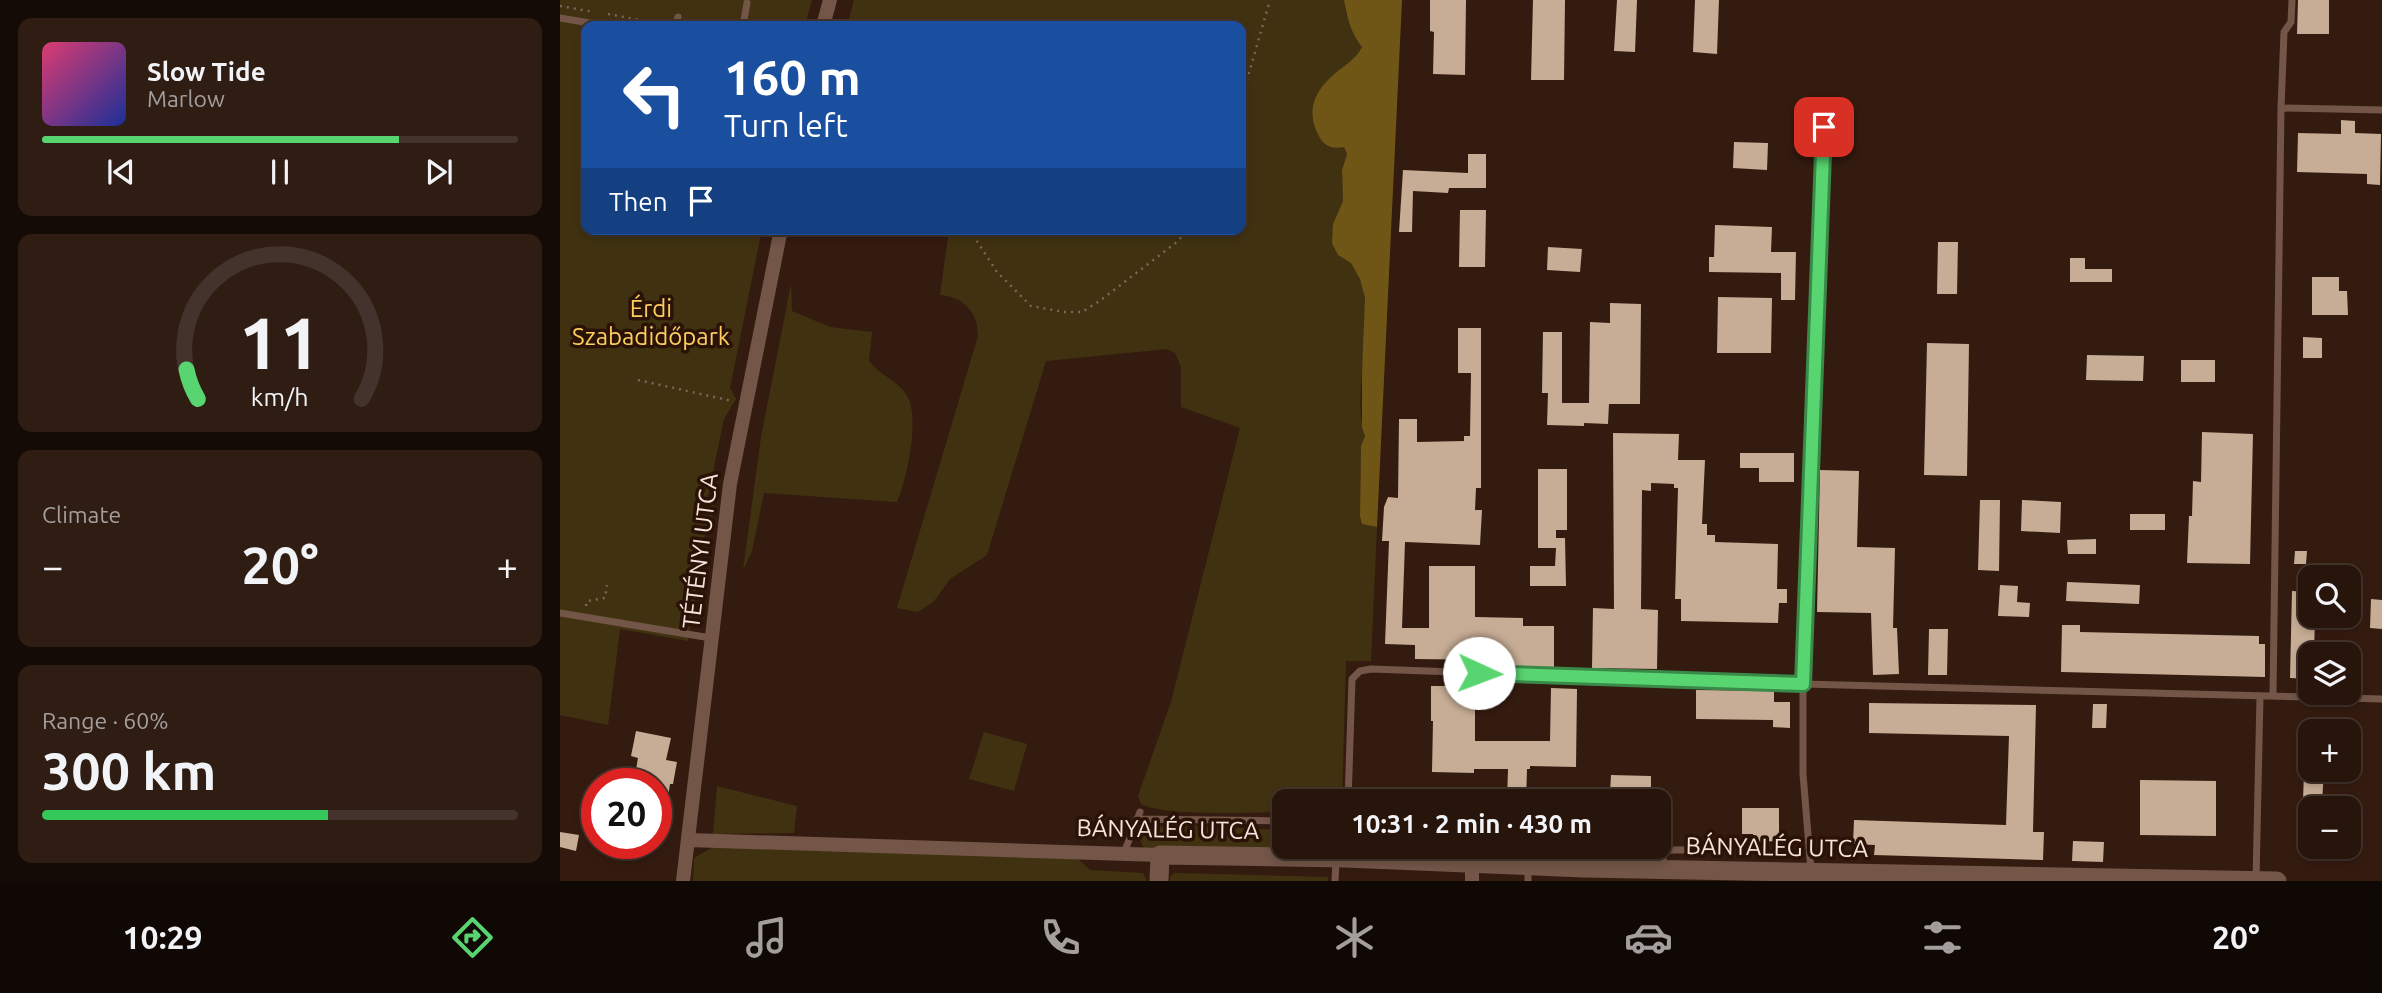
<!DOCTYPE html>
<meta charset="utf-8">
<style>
body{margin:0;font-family:Ubuntu,sans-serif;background:#2f1d14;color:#f1f3f6;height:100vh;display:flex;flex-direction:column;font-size:26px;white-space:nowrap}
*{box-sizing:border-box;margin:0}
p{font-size:23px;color:#a49e9d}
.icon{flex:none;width:38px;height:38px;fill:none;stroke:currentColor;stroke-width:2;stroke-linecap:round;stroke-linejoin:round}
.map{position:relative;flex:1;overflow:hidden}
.panel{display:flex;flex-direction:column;gap:18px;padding:18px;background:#150b06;width:560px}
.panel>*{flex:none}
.hud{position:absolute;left:21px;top:21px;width:665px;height:214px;border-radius:14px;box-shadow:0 4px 10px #0003,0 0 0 2px #43332c;background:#1a4fa0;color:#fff;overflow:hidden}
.buttons{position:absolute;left:1738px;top:565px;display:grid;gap:14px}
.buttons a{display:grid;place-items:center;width:63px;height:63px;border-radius:14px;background:#27140b;box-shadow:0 4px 10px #0003,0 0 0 2px #43332c;font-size:35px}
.speed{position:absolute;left:21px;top:768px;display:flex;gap:14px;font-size:35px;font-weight:700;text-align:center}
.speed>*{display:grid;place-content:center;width:91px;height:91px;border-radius:50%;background:#27140b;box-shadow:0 4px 10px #0003,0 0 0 2px #43332c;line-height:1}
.speed .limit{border:10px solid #d22;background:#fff;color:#111}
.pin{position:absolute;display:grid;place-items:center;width:60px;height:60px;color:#fff;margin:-30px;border-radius:14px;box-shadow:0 4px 10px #0006}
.me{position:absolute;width:77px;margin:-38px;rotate:92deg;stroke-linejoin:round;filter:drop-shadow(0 0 5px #0008)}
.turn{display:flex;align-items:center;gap:24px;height:147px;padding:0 28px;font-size:32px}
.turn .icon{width:91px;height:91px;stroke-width:2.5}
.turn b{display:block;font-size:49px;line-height:60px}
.then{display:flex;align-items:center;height:66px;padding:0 28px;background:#0003;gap:14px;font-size:26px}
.big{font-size:52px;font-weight:700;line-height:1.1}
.panel .card{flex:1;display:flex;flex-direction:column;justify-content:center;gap:10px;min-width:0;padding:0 24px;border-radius:14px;background:#2f1d14}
.panel .dial{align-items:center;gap:0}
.dial svg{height:182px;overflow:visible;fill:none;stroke:#43332c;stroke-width:7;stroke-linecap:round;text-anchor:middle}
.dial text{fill:#f1f3f6;stroke:none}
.song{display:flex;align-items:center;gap:21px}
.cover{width:84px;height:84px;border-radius:10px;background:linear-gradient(135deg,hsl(340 70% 55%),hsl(230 70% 35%))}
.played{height:7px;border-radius:4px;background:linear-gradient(90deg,#58d570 75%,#43332c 75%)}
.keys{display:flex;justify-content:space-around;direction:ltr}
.heat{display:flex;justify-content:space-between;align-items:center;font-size:38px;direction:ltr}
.charge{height:10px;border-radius:5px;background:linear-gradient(90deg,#34c759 60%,#43332c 0)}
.trip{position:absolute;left:712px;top:789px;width:399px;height:70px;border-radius:14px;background:#27140b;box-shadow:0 4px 10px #0003,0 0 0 2px #43332c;font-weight:700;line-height:70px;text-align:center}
.dock{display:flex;height:112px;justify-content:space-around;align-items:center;background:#100804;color:#a49e9d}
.dock .icon{width:49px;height:49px}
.dock .current{color:#58d570}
.dock b{font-size:32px;color:#f1f3f6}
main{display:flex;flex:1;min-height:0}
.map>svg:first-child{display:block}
</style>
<main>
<section class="panel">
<div class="card">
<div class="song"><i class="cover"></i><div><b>Slow Tide</b><p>Marlow</p></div></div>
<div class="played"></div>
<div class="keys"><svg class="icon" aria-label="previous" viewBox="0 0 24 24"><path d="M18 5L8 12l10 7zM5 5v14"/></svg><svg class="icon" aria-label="pause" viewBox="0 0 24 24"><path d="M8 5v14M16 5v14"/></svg><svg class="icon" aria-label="next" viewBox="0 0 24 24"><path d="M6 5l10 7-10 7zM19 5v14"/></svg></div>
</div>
<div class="card dial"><svg viewBox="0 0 100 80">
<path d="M14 69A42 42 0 1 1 86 69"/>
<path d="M14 69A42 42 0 0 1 9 56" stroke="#58d570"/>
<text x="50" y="56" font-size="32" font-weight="700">11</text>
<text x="50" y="72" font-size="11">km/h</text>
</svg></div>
<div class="card"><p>Climate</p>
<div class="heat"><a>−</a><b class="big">20°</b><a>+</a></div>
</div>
<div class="card"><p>Range · 60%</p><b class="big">300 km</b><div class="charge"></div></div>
</section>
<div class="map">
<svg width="1822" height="881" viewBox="0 0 1822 881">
<rect width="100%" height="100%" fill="#341b0f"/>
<path fill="#403211" d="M0 0H252L245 26H26V229H202L170 388 176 399 164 419 147 500 157 508 146 529 128 641 60 629 48 725 0 715Z
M294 0H784L786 14 803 47 799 54 789 63 784 147 787 154 782 170 783 201 773 224 778 255C782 258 788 260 792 264 823 301 789 390 805 436L801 447 800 515 803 524 817 527 811 661H786L782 801 724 802V812C692 812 607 817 581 804L578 796 611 702 680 428 621 407V367L615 353 607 349 486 361 427 555 390 579 374 601 358 612 337 608 418 336C418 312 404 297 380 295L389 229H681V26H287Z
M231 284 232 311 270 327 312 332 309 361C319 375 336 379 346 394 361 415 347 479 337 502L204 493 192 551 183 570 201 437Z
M424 732 467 744 454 791 409 779Z
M157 786 237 806 234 833 153 834Z
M631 826 724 830V847L779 848 771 858 584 848 580 840 581 832 589 827Z
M153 847 517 858 530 870 583 873 587 881H133L134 858Z
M614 873 768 877V881H610V877Z"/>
<path fill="#6f5617" d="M784 0H842L817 527 802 524 800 516 801 446 805 436 802 427V373L805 298 800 279 791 263 778 255 772 243 773 224 783 201 782 170 787 154 784 147C774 149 765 147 760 138 747 116 751 96 770 78 781 67 795 61 802 47 791 33 787 18 784 0Z"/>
<path fill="#c7ad95" d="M870 0H906L905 75 873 74 874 32 870 31Z
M973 0H1005L1004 80H971Z
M1057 0H1077L1075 52 1054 51Z
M1135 0H1159L1157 54 1133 52Z
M1738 0H1769V34H1737Z
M1781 120 1795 121V133L1821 134 1820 185 1807 184V174L1737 172 1738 133 1781 134Z
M1174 142 1208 143 1207 170 1173 168Z
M908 154H926V188H889L888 193 853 191 852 232H839L843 170 908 173Z
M900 210H926L925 267H899Z
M1155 225 1212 227 1211 252H1236L1235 300H1221V273L1149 272V257H1154Z
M1378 242H1398L1397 294H1377Z
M988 247 1022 249 1020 272 987 270Z
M1510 258H1525V269H1552V282H1510Z
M1752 277H1779V291H1787L1788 315H1752Z
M1158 297 1212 298 1211 353H1157Z
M1050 303 1081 304 1080 404H1049L1048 424 1024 423V426L987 425 988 393H982L983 332H1002V403H1029L1030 322 1050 323Z
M898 328H921V488H916L915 510H922L920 545 845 542 842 628H869V566H915V617L963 618V626H994V668L934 667V660L855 659V645L825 644 829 541H822L824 507 828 497 838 498 839 419H857V442L904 441V436H910L911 373H898Z
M1743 337 1762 338V358H1743Z
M1367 343 1409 344 1407 476 1364 475Z
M1527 355 1584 356 1583 381 1526 380Z
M1621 360H1655V382H1621Z
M1642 432 1693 434 1690 564 1627 563 1629 516H1632L1633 481 1641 482Z
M1053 433 1119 434 1118 460H1145L1142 524H1147V535H1155V542L1218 544 1217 589H1227V603H1219L1218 623 1121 621V599H1115L1118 488H1114V484L1091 483V491L1082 490 1081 609 1098 610 1097 669 1032 668 1033 608 1054 609Z
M1180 453H1234V482H1199V468H1180Z
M978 469H1007V530H996V538H1005L1006 586H970V566H995L996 548H978Z
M1260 470 1299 471 1297 547 1335 548 1333 628H1337L1339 674 1313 675 1311 613 1257 612Z
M1420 500H1440L1439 571 1418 570Z
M1462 500 1501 502 1500 533 1461 531Z
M1570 514H1605V530H1570Z
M1536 539V554H1508L1507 540Z
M1735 551H1747L1746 564H1734Z
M1507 582 1580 585 1579 604 1506 601Z
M1440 585 1458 586 1457 602 1470 603 1469 617 1438 616Z
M1732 591 1750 592V616H1755L1754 654H1750V679L1730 678Z
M1811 599 1822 600V629L1810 628Z
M1502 625H1520V632L1699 636V644H1705V677L1501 672Z
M1369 629H1388L1387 675H1368Z
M871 686H915V741H990L991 688 1017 689 1016 767 970 766V769H967L966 802H947L948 769H914V773L872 772 873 721H871Z
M1136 690 1214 691V702H1230V728L1213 727V720L1136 719Z
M1309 703 1476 705 1473 832H1484L1483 860 1314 855 1315 845 1293 844 1294 820 1446 825 1449 736 1309 733Z
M1533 704H1547L1546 728H1532Z
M76 731 111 738 106 760 117 762 113 784H110L105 819H111L110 832H103V835L96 834V784L74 781 78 758 71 756Z
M1744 770H1764L1762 803 1743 802Z
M1051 775 1091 776V795L1050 793Z
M1580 780 1656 781V836L1580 835Z
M1182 808H1219V841L1193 842V834H1182Z
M0 832 19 835 16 851 0 847Z
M1513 841 1544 842 1543 862 1512 861Z"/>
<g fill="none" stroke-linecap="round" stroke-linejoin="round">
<path stroke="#7c665b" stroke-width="2.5" stroke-dasharray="2 5" stroke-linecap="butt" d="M0 6 34 12
M48 14 106 25
M681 101 710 0
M409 229 437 272 471 306 504 312H522L541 300 617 242 628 229
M78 380 172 401
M26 606 27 601 45 598 47 585"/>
<path stroke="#745649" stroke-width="7" d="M0 18 47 26
M116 26 118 17
M183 26 187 3
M1721 108 1822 110
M0 613 151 638
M1713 696 1721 108 1724 32 1731 22 1732 0
M788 802 792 679 800 671 811 669 1243 684 1822 699
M577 819 724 821
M1025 847 1073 849
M1103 850H1123
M564 853 580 812
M1073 868V849L1103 850V868
M1251 871 1243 774V684L1264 127
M1696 880 1700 696
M775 881 776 859
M968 881V867"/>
<path stroke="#745649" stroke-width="14" d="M263 26 270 0
M128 840 600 855
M123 881 170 484 221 229
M912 881V864"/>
<path stroke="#745649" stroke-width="19" d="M599 881 600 855 786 858 1023 868 1717 881"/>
</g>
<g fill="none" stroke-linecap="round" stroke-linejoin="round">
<g stroke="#398a49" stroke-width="18">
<path id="route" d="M919 673 1243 684 1264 127"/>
</g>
<use href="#route" stroke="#58d570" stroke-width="12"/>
</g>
<g text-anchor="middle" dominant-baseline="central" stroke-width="7" stroke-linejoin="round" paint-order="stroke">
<g font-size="24" fill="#fcce60" stroke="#2a1206">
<text x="91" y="308">Érdi<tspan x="91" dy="28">Szabadidőpark</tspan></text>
</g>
<g font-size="24" fill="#f6e4dc" stroke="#2a1206">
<text transform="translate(140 551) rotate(-83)">TÉTÉNYI UTCA</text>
<text transform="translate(608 829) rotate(1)">BÁNYALÉG UTCA</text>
<text transform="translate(1217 847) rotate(1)">BÁNYALÉG UTCA</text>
</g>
</g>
</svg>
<div class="buttons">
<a><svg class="icon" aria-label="search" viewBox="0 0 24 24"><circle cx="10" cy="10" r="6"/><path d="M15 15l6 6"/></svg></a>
<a><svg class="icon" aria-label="layers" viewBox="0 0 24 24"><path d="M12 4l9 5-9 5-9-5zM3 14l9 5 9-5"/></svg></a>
<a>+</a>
<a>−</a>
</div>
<div class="speed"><div class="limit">20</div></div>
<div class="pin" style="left:1264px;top:127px;background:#d93025"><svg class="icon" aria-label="arrive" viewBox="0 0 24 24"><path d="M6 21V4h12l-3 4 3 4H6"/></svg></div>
<svg class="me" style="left:919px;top:673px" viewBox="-20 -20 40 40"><circle r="19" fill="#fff"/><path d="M0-13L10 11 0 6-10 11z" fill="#58d570"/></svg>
<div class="trip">10:31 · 2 min · 430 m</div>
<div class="hud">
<div class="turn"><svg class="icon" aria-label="left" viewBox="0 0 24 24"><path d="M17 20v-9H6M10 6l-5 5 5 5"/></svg><div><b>160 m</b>Turn left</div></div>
<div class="then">Then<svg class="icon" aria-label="arrive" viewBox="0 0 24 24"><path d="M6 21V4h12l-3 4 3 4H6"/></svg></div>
</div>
</div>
</main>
<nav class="dock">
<b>10:29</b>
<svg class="icon current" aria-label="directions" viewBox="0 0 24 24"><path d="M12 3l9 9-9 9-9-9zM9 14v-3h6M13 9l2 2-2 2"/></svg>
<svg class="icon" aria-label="music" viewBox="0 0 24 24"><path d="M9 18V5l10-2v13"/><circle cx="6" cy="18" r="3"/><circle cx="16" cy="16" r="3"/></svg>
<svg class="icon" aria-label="phone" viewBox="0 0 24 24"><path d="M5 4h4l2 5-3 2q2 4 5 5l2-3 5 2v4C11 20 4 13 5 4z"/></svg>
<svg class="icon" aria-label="climate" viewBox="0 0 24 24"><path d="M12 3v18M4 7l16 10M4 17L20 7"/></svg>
<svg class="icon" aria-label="car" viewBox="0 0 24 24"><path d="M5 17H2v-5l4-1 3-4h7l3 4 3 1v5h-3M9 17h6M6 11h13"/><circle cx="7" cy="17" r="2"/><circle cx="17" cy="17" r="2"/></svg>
<svg class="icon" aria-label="filters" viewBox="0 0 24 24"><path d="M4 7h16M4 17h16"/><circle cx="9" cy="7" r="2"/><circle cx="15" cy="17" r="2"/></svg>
<b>20°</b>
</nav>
